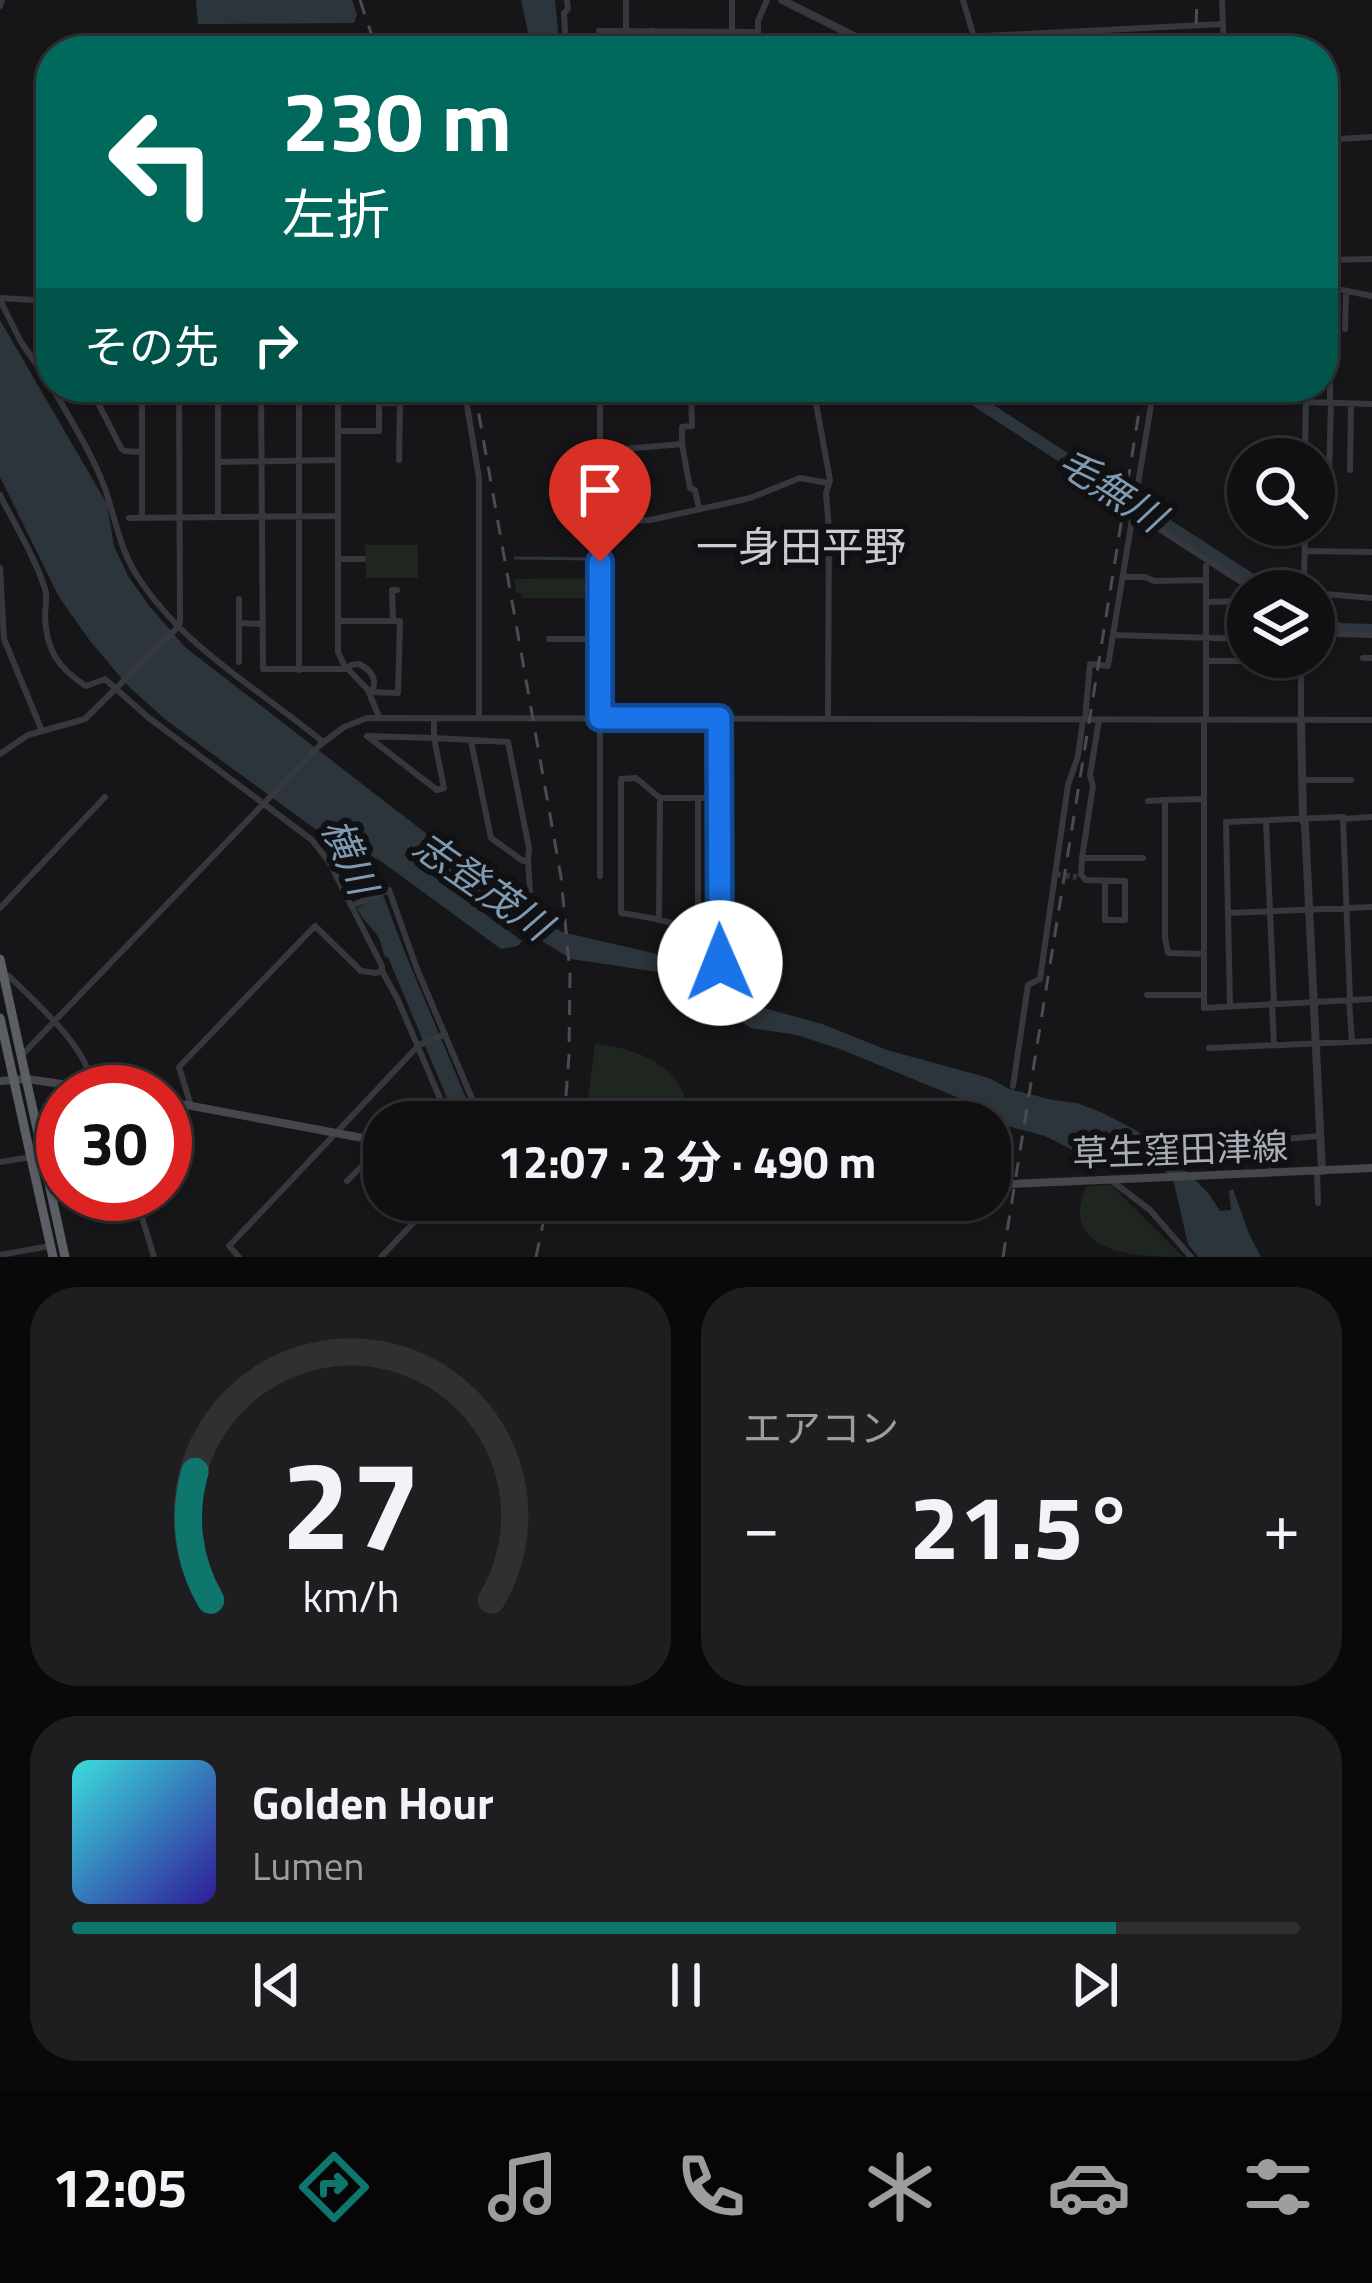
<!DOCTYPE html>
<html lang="ja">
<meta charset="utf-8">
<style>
body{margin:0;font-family:"Titillium Web","Noto Sans JP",sans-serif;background:#1e1e20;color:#f1f3f6;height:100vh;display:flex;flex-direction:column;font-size:45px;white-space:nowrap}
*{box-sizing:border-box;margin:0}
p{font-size:39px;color:#9c9d9f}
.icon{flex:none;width:66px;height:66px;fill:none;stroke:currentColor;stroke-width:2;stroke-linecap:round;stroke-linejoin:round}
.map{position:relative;height:1257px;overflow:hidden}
.details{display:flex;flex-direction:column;gap:30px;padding:30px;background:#09090a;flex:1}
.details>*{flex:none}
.guide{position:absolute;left:36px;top:36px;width:1302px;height:366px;border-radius:48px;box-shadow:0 3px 9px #0004,0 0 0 3px #303032;background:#00695c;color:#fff;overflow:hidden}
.buttons{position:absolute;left:1227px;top:438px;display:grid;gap:24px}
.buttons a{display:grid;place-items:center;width:108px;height:108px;border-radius:50%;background:#101012;box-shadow:0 3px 9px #0004,0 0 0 3px #303032;font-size:60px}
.speed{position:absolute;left:36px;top:1065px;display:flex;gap:24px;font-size:60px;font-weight:700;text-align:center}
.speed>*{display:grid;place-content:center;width:156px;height:156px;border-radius:50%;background:#101012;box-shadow:0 3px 9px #0004,0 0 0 3px #303032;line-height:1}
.speed .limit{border:18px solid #d22;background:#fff;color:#111}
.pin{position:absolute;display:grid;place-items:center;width:102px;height:102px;color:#fff;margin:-123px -51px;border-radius:50% 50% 50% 0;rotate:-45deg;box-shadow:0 0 12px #0007}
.pin .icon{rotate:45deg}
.me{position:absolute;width:132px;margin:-66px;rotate:359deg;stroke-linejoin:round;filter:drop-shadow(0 0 9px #0008)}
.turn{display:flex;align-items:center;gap:42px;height:252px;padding:0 48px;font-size:54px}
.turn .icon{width:156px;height:156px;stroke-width:2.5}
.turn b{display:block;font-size:84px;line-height:102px}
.then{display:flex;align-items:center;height:114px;padding:0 48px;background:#0003;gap:24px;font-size:45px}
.big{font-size:90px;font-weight:700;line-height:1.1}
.details .widget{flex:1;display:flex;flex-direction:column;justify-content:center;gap:18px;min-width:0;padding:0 42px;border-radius:48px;background:#1e1e20}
.details .dial{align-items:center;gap:0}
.dial svg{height:312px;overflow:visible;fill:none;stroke:#303032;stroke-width:7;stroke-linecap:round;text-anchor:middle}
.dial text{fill:#f1f3f6;stroke:none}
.song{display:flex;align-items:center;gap:36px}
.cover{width:144px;height:144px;border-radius:18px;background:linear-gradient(135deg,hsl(180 70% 55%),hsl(250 70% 35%))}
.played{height:12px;border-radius:6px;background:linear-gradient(90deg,#0f766e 85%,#303032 85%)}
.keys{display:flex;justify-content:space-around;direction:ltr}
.heat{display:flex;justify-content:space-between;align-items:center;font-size:66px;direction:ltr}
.details .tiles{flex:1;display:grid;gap:30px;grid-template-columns:1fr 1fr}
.widget:last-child{grid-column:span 2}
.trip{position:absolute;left:363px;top:1101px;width:648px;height:120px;border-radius:48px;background:#101012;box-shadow:0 3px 9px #0004,0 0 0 3px #303032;font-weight:700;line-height:120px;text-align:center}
.menu{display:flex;height:192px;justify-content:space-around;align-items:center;background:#060607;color:#9c9d9f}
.menu .icon{width:84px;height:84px}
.menu .current{color:#0f766e}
.menu b{font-size:54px;color:#f1f3f6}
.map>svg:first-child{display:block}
</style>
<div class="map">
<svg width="1372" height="1257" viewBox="0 0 1372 1257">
<rect width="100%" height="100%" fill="#161618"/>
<path fill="#1e261f" d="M365 545H418V578H366Z
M598 578V598H522L521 593H516L514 579Z
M595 1044C641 1049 690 1068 688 1122H585Z
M1111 1185 1183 1257C1152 1257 1084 1257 1080 1216 1079 1206 1083 1195 1086 1186Z"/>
<path fill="#2c353c" d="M196 0H352L357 15 354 23 198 24Z
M521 0H555L560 51H532Z
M357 34V51H183L180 36Z
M0 320 107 504 114 546 128 576 150 607 185 647 520 906 562 932 657 954 684 963 764 1008 822 1024 887 1050 989 1078 1009 1089 1053 1100 1077 1103 1103 1113 1137 1131 1171 1155 1209 1194 1220 1211 1231 1210 1229 1191 1233 1189 1249 1234 1261 1257H1198L1188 1244 1173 1179 1156 1162 1109 1168 1045 1136 996 1123 973 1107 964 1106 959 1098 840 1049 797 1035 751 1028 677 979 658 972 571 959 534 936 411 846 404 855 522 941 518 946 501 949 378 859 370 860 403 948 476 1122H457L388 957H385C381 948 383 944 377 935 370 925 362 920 357 908L363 905 357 892 351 894 342 862 326 837 166 720 128 686 90 641 59 597 0 477Z"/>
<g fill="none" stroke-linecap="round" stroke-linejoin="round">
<path stroke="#2c353c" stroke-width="3" d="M515 558 597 559"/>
<path stroke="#2c353c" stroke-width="12" d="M955 387 1269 591
M1314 620 1340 629 1372 630"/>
<path stroke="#333438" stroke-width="6" stroke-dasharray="6 3" stroke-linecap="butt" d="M1055 874 1077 877"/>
<path stroke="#37383d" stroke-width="6" d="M732 0V32
M963 0 978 51
M1222 0 1224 51
M0 6 2 0
M599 31 758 32
M626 31V0
M867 42 1223 24
M566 51 564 13 568 9 567 0
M651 51 652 31
M758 51V21L767 0
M1323 140 1372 137
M1323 260 1372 259
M1323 286 1372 296
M0 298 51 301
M0 300 21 342 51 385
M1345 329 1346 292
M52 387C70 419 91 452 104 486 115 516 119 547 136 574 182 647 258 688 323 742
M97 387V401L121 448 124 451 142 452
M142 387V516
M261 387 263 669H348L351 665 359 664C369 669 377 677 373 688L369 692 398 693 400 621H338
M299 387V670
M338 387V652L344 665 368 690 379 717
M464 387 479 478V718
M813 387 830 480 826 493 829 530 828 719
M600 391H691L692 426 682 427V444L600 451
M691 395 722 396 725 387
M1306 402 1372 404
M1330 404V356
M338 431H379V403H400L399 460
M682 444 690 488 695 490 699 508
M1305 459 1306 387
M218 462 338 460
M1350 470 1351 404
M1329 475 1331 404
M0 495C15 525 35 557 45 589 48 598 45 607 45 616 46 650 58 668 86 686L105 679 149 718 312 840 329 862 382 966V971L376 973 361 971 315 926 179 1067 191 1106
M1133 512 1255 591
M218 515V387
M129 518 338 516
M600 523 650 520 719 505 750 498 800 478 828 483
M1305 551 1372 552
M338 559H363
M0 568 4 639 42 731
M1123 577H1145L1154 581 1206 580
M1304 591 1305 525
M1314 593 1372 598
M239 599V662
M1206 602 1248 601
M393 621 392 590H397
M239 623 263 624
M1314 625 1339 634 1372 635
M1113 635 1154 387
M549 639H600
M1301 657V719
M1363 658H1372
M1206 661H1254
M434 718V738L508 742 529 848 528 860 523 861 491 838 471 741
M719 719 720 963
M1085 719 1090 664 1108 666 1113 635 1248 639
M1099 720 1090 775 1093 786 1082 858H1143
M1206 720V566
M1204 721V1008L1372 999
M367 736 434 738 444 788 437 790Z
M0 754 28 735 85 719 175 630 180 623 179 387
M1302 780H1351
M660 798 636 778 621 779V913C656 918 688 925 719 942
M698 798V931
M1148 801 1165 800
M1343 819 1372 817
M1266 821 1274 1003
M1082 858 1081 875 1086 880 1125 881V920H1105V881
M528 860 530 891
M600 876V387
M351 906 389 890 417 969 482 1122
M0 908 105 797
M1228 913 1372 907
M659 919 660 798H718
M1203 954 1168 953 1165 938V800L1203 799
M382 971 398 1000 450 1122
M9 976C36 1003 89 1048 92 1087
M1147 995H1204
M1349 1000 1352 1042
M1272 1003 1274 1045
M1230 1005 1226 822 1343 817 1350 1000
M1209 1048 1372 1041
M22 1055 320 745 344 727 367 718 1372 720
M1013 1086 1028 985 1040 979 1068 785 1078 756 1083 720
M165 1138 182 1137 186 1168 165 1173
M0 1162 31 1157
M1317 1171 1318 1203
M1272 1172 1270 1140 1320 1136
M347 1181 384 1144
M1112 1181 1150 1210 1191 1257
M135 1194 154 1257
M0 1255 50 1246
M239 1257 229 1246 419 1045 445 1034
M381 1257 435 1200"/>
<path stroke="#37383d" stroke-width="8" d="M782 0 884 51
M1301 720 1303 819 1305 825 1322 1171"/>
<path stroke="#45474d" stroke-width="8" d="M0 1081 27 1079 117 1092
M165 1101 384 1142
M990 1185 1372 1168"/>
<path stroke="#5b5e65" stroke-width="9" d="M0 959 65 1257
M0 1018 53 1257"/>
<path stroke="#4a4c52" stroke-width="3" stroke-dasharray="15 12" stroke-linecap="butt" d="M360 0 377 51
M1195 51 1197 0
M474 387 561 877 570 974 569 1055 564 1122
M536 1257 548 1200
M1003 1257 1143 387"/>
</g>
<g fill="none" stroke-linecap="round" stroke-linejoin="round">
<g stroke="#114b97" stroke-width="30">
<path id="route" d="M600 562V718H719L720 963"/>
</g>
<use href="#route" stroke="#1a73e8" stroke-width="21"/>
</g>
<g text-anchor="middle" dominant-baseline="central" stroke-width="12" stroke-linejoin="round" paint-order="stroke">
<g font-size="36" fill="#a8adb8" stroke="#111113">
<text transform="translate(1180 1149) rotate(-2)">草生窪田津線</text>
</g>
<g font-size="39" font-style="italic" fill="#7f9bb3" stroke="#111113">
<text transform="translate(1112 489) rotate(33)">毛無川</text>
<text transform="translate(350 856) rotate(66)">横川</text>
<text transform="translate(483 885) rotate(35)">志登茂川</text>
</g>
<g font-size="42" fill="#c9ccd4" stroke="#111113">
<text x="801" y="546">一身田平野</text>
</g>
</g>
</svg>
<div class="buttons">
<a><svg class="icon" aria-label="search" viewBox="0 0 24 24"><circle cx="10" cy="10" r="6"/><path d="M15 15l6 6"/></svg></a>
<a><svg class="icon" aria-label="layers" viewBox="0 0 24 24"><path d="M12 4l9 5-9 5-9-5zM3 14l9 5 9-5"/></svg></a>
</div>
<div class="speed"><div class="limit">30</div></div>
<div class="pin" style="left:600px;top:562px;background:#d93025"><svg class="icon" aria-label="arrive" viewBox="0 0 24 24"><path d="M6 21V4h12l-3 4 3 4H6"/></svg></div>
<svg class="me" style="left:720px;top:963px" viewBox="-20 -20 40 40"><circle r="19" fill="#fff"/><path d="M0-13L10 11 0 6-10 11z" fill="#1a73e8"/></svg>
<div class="trip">12:07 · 2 分 · 490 m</div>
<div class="guide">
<div class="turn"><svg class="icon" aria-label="left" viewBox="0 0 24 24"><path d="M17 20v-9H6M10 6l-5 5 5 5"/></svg><div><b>230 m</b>左折</div></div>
<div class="then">その先<svg class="icon" aria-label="right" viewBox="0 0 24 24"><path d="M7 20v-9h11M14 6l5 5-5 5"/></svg></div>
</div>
</div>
<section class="details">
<div class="tiles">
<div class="widget dial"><svg viewBox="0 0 100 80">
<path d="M14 69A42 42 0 1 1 86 69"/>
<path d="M14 69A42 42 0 0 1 10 36" stroke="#0f766e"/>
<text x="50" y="56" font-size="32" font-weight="700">27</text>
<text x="50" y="72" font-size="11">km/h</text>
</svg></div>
<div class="widget"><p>エアコン</p>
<div class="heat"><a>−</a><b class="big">21.5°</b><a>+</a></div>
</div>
<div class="widget">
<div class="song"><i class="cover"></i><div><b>Golden Hour</b><p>Lumen</p></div></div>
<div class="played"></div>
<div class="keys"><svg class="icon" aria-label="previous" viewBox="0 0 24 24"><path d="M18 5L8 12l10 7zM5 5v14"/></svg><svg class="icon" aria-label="pause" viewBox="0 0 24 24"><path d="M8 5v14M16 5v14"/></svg><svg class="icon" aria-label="next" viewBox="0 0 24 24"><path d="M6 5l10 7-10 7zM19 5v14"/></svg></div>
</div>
</div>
</section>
<nav class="menu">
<b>12:05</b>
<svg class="icon current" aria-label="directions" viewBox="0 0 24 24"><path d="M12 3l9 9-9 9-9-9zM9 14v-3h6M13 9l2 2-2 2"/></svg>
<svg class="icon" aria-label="music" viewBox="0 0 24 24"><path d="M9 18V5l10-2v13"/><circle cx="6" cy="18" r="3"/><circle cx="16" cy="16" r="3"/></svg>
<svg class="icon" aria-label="phone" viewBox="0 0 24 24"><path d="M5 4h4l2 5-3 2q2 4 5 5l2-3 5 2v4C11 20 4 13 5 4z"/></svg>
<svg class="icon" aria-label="climate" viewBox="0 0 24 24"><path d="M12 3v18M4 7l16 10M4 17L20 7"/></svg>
<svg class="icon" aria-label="car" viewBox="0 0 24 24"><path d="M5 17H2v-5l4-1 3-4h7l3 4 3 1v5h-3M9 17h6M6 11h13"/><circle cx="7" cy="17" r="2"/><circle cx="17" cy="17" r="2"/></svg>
<svg class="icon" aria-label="filters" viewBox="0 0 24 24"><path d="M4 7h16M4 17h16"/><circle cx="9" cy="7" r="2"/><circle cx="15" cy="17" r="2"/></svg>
</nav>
